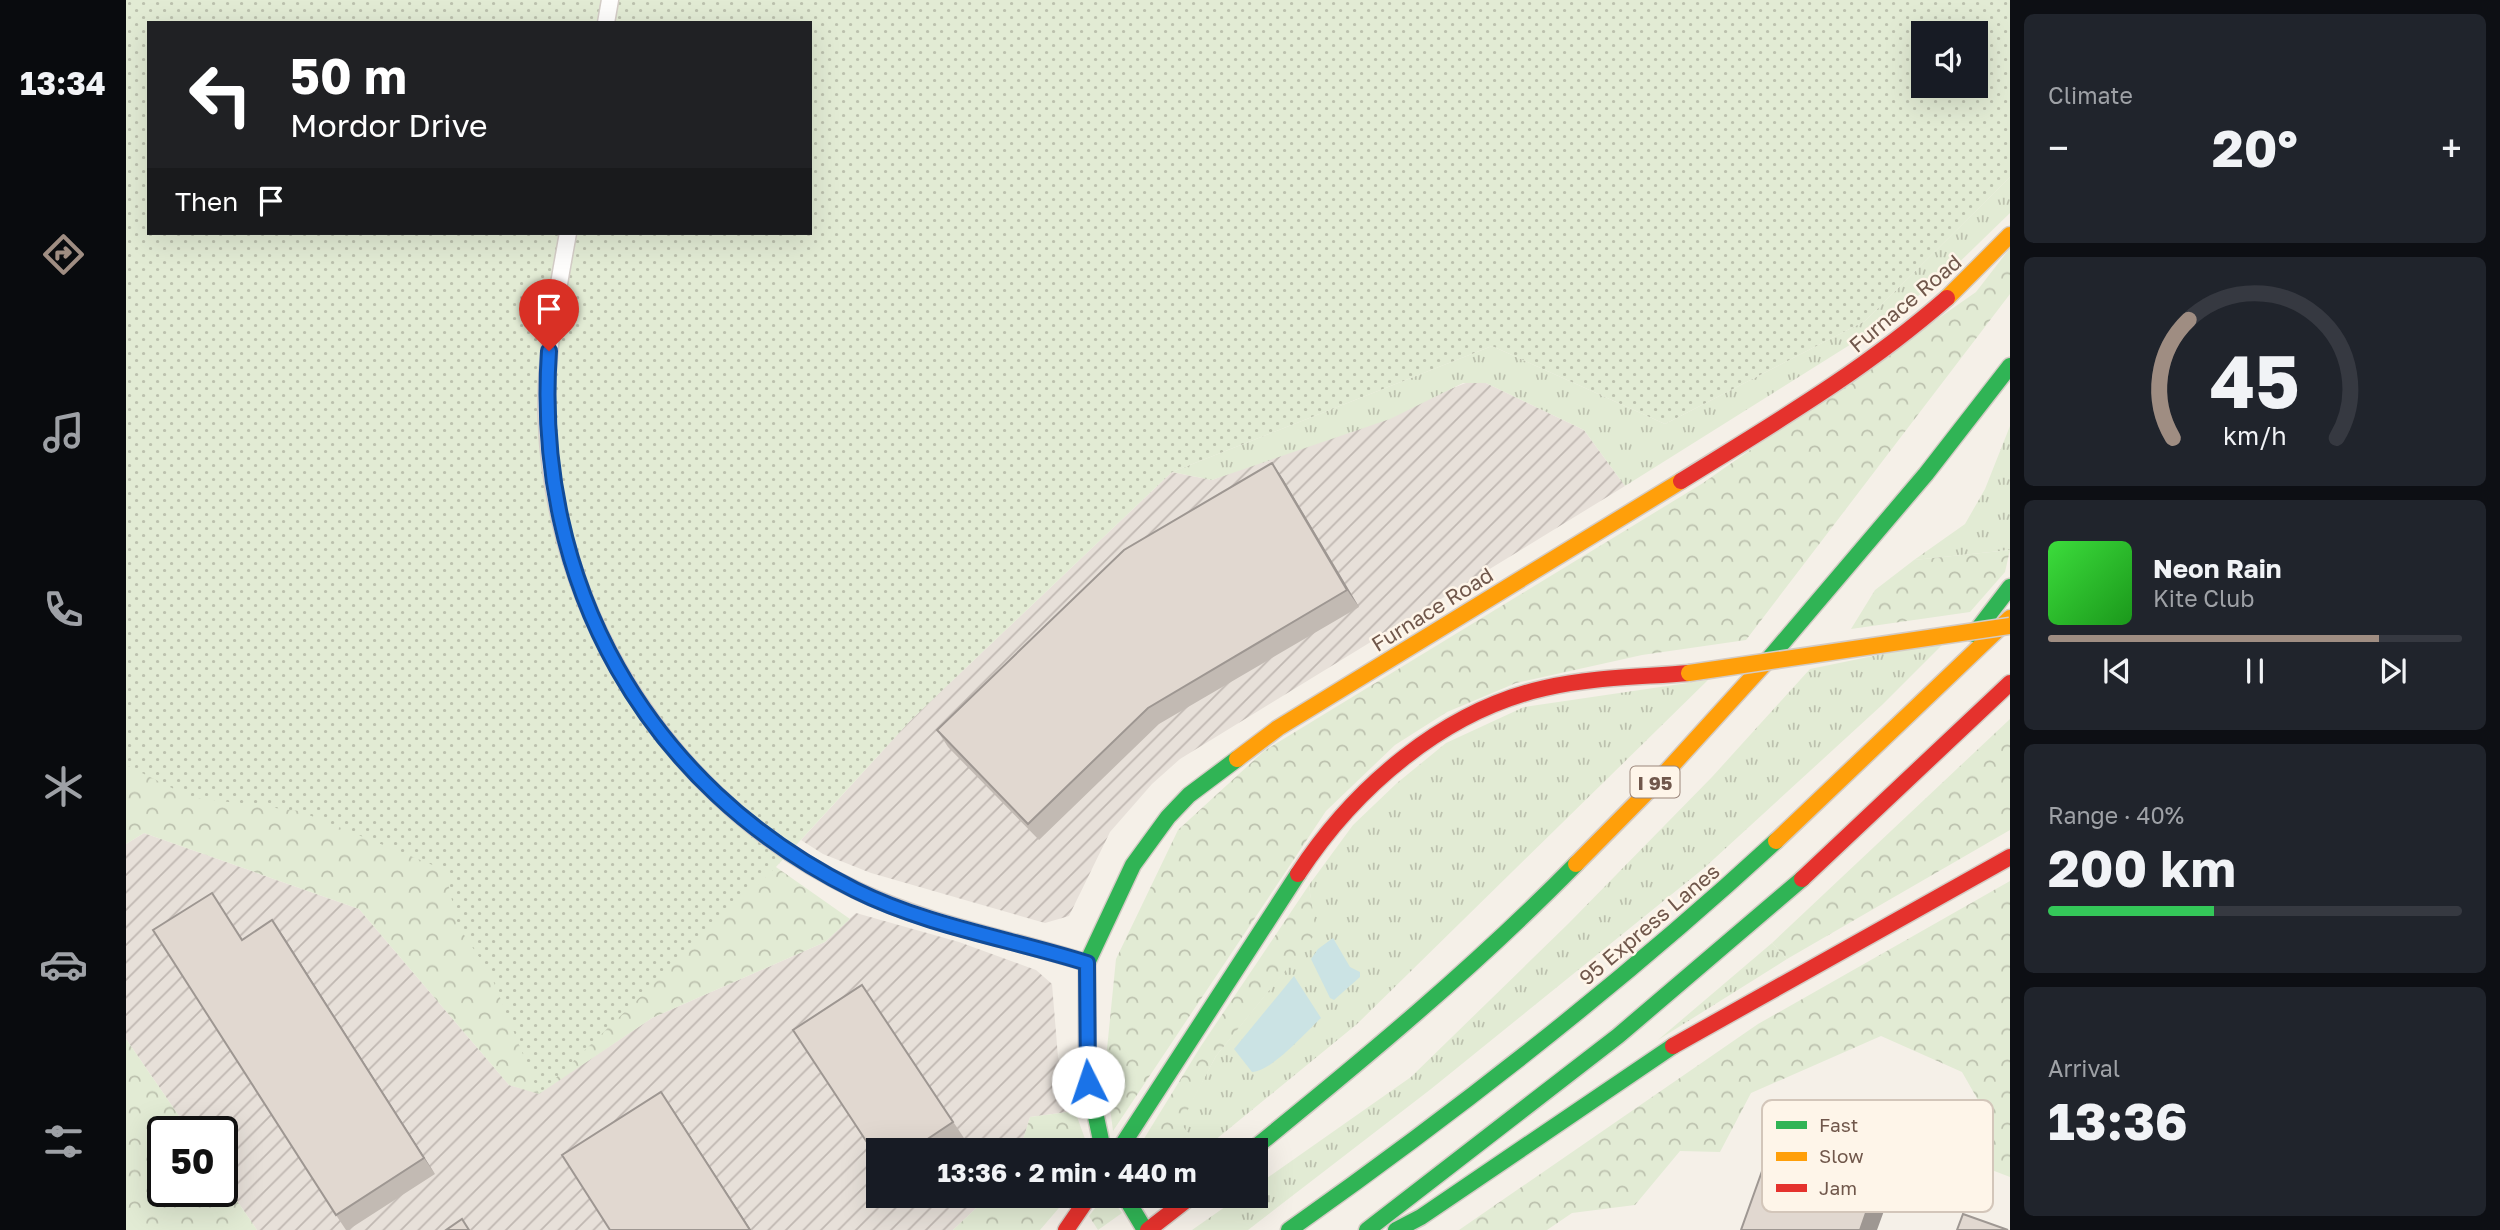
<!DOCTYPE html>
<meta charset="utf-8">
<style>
body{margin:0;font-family:"Golos Text",sans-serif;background:#20242c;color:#f1f3f6;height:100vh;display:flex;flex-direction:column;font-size:26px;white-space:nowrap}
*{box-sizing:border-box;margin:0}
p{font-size:23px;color:#9ea1a6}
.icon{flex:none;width:38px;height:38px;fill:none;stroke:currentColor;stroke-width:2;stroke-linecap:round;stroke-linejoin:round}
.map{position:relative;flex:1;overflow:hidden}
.details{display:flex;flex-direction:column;gap:14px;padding:14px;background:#0d0f14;width:490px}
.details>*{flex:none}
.banner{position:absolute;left:21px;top:21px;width:665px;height:214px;border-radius:0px;box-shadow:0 7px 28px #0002;background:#202124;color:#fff;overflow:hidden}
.tools{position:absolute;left:1785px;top:21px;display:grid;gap:14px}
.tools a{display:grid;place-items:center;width:77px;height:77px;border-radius:0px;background:#171b24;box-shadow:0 7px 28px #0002;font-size:35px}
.speed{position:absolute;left:21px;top:1116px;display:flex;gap:14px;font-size:35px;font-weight:700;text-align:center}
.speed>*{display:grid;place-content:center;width:91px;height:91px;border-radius:50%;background:#171b24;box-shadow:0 7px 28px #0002;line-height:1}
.speed .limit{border:4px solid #111;border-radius:10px;background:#fff;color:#111}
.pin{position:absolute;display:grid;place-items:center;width:60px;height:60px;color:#fff;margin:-72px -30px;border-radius:50% 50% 50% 0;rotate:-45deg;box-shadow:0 0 7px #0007}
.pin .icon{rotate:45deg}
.me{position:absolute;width:77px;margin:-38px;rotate:356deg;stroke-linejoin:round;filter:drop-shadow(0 0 5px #0008)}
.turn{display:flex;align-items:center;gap:24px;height:147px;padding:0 28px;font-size:32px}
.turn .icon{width:91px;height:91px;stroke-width:2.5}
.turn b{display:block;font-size:49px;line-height:60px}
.then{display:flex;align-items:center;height:66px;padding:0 28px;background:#0003;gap:14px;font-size:26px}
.big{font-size:52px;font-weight:700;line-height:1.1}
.details .tile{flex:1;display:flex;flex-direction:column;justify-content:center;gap:10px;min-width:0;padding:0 24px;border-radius:10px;background:#20242c}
.details .dial{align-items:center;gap:0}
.dial svg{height:182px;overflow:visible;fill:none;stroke:#363941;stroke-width:7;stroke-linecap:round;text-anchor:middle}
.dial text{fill:#f1f3f6;stroke:none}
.song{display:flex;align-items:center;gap:21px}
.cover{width:84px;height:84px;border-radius:10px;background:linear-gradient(135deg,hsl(120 70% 55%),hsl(120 70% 35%))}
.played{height:7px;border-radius:4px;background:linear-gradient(90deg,#9f8d82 80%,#363941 80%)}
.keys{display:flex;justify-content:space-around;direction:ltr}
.heat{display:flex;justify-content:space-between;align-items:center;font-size:38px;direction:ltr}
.charge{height:10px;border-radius:5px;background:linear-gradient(90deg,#34c759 40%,#363941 0)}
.trip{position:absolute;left:740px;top:1138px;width:402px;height:70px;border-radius:0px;background:#171b24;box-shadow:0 7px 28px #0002;font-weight:700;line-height:70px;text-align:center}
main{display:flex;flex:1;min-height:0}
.dock{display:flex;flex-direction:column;width:126px;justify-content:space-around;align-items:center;background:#090b0e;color:#9ea1a6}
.dock .icon{width:49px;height:49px}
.dock .current{color:#9f8d82}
.dock b{font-size:32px;color:#f1f3f6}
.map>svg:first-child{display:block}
</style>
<main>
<nav class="dock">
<b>13:34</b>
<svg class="icon current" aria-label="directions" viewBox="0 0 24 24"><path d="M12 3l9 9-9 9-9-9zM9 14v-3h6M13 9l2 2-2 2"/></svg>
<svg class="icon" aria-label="music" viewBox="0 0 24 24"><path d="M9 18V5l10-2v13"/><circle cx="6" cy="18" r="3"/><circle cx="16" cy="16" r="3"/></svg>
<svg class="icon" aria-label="phone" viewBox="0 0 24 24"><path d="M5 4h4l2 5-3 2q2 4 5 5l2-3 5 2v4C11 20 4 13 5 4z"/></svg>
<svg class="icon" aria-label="climate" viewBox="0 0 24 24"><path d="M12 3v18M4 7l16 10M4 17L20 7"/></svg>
<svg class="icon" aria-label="car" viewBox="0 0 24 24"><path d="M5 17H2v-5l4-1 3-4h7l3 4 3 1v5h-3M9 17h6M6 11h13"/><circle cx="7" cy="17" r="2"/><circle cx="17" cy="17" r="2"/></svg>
<svg class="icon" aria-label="filters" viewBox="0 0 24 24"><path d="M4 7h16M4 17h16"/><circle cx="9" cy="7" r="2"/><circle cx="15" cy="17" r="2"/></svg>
</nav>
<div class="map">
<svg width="1884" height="1230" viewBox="0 0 1884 1230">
<defs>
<pattern id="industrial-furrows" width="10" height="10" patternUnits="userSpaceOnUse" patternTransform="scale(1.75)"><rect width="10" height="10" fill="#e7e0d9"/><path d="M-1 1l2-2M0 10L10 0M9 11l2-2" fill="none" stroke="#c0b8b2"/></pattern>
<pattern id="grass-tufts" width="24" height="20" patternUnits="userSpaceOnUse" patternTransform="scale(1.75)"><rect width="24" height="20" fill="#e2ebd4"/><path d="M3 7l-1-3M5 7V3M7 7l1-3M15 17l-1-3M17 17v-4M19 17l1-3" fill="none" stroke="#bcc1ae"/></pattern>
<pattern id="forest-crowns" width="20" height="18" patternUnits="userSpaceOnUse" patternTransform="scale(1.75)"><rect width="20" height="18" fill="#e2ebd4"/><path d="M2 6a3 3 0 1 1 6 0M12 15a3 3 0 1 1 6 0" fill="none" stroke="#bcc1ae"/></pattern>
<pattern id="park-dots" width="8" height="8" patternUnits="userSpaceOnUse" patternTransform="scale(1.75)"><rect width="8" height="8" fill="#e2ebd4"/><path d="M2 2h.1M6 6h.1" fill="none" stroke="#bcc1ae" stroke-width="1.8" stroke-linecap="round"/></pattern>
</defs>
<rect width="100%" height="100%" fill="#f5f0e8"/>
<path fill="url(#industrial-furrows)" d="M1345 381 1360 383 1458 430 1499 486 1054 759 1026 784 984 832 943 916 919 923 745 873 697 854 675 840 784 721 1046 472 1086 480Z
M18 833 233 909 383 1085 413 1093 526 1018 699 942 730 913 833 942 910 970 926 984 932 1057 949 1111 904 1117 894 1150H752V1195H864L827 1230H131L96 1179V1132H64L0 1039V844Z"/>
<path fill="url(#grass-tufts)" d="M1884 177V213L1818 277 1730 341 1499 486 1458 430 1360 383H1337L1264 419 1086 480 1046 472 1366 346 1539 424 1739 321Z
M1884 426V550L1788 560 1839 524 1859 489Z
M1820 641 1756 705 1577 869 1305 1089 1122 1230H1066L1116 1195H1130L1131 1185 1285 1077 1443 923 1586 777 1684 669Z
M1582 680 1231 1024 1077 1150H1073L1054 1123 1090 1056 1189 933 1183 885 1227 825 1271 783 1320 743 1398 707Z
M1646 943 1661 959 1532 1040Z"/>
<path fill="url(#forest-crowns)" d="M1884 248V294L1620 640 1516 655 1390 683 1321 712 1269 745 1200 811 987 1131 979 1069 990 959 1052 830 1138 751 1577 483 1850 292Z
M0 471 603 859 650 867 724 919 699 942 526 1018 413 1094 383 1085 233 909 18 833 0 844Z
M1884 550 1879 572 1844 612 1725 629 1749 590 1788 560Z
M1884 719V830L1661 959 1646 943Z
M1884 881V1177L1850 1164 1860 1114 1836 1072 1755 1036 1625 1093 1594 1152 1554 1151 1509 1205 1446 1213 1421 1230H1333L1632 1024Z
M1183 885 1190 933 1090 1056 1055 1123 1073 1150H1011L1075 1046Z
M0 1039 64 1132H37V1192H96V1179L131 1230H0Z
M949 1111 963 1150H894L904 1117Z
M864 1195H944L914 1230H827Z
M979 1195H983L996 1213 972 1230 963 1216Z"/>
<path fill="url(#park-dots)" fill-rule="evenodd" d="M0 0H1884V177L1739 321 1539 424 1366 346 1046 472 784 721 650 867 413 1094 364 973 332 926 319 870 173 811 64 797 0 765ZM23 23H684V233H23ZM1797 33H1850V86H1797Z"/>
<path fill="#cbe3e4" d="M1207 938 1224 967 1234 972V977L1208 1000 1204 998 1185 959 1192 949Z
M1168 976 1195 1018C1180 1032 1145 1072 1126 1072L1108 1049Z"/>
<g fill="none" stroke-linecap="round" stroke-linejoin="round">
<g stroke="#d4cdc7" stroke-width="19">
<path id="street" d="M480 23 484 0
M442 233C431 295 418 358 421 422 429 622 551 808 734 892 805 925 886 939 961 963"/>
</g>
<g stroke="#d4ccc5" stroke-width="19">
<path id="fast" d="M1848 634 1884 587
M1641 661 1800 474 1884 366
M977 1150 961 1074V963L1007 865 1042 817 1063 795 1111 759
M993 1150 1172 874
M1126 1150C1238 1059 1349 967 1450 864
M998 1195 1019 1230
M1163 1230C1333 1110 1497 982 1650 841
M1241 1230 1492 1036 1676 879
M1270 1230 1295 1217 1547 1046"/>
</g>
<g stroke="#d4ccc5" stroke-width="19">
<path id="slow" d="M1821 298 1884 235
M1111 759 1152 728 1555 481
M1650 841 1884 618
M1450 864 1530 783 1641 661"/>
</g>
<g stroke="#d4ccc5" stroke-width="19">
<path id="jam" d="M1555 481C1647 424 1739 370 1821 298
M1172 874C1228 788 1317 711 1419 688 1466 677 1515 677 1563 673
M1676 879 1884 683
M1547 1046 1884 857
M940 1230 964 1195
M1022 1230 1067 1195"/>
</g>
<use href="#street" stroke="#fefdfc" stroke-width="16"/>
<use href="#fast" stroke="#30b455" stroke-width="16"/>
<use href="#slow" stroke="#ff9f0a" stroke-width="16"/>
<use href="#jam" stroke="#e5322d" stroke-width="16"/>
<g stroke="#d3cbc5" stroke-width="19" stroke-linecap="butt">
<path id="slow-bridge" d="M1563 673 1884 626"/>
</g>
<use href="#slow-bridge" stroke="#ff9f0a" stroke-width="16"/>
</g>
<path fill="#c2bab3" d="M1146 463 1157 479 1233 607 1033 724 913 840 822 747 811 730Z
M86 893 117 940 146 920 309 1174 222 1230H220L210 1215Z
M736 985 838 1138 821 1150H752Z"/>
<path fill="#9e9792" d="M1146 463 1157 479 1233 607 1221 590Z
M146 920 158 937 309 1174 298 1158Z
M535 1092 546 1108 625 1230H624Z
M1750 1184 1762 1200 1751 1230H1734Z"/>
<path fill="#e1d8d0" stroke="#9e9792" stroke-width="2" d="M1146 463 1221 590 1022 708 902 824 811 730 998 550Z
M86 893 116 940 146 920 298 1158 210 1215 27 930Z
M736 985 827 1122 785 1150H752V1159L667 1030Z
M535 1092 624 1230H484L436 1155Z
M1645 1146 1750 1184 1734 1230H1615Z
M1837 1214 1882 1230H1831Z
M336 1219 343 1230H320Z"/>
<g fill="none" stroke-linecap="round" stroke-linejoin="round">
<g stroke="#114b97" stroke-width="18">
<path id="route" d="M423 351C407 583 520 786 729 890 801 926 885 939 961 963L962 1082"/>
</g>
<use href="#route" stroke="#1a73e8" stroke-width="12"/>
</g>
<g text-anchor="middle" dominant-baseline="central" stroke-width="5" stroke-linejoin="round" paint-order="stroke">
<rect fill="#fef5e9" stroke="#9b867a" stroke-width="2" x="1504.5" y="766.5" width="49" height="31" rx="5"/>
<g font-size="19" font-weight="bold" fill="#70574b">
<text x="1529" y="782">I 95</text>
</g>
<g font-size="21" fill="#70574b" stroke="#fef5e9">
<text transform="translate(1779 303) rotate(-40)">Furnace Road</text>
<text transform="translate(1306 609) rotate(-32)">Furnace Road</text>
<text transform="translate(1523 924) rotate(-40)">95 Express Lanes</text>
</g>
</g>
<rect x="1636" y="1100" width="231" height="112" rx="10" fill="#fef5e9" stroke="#d3c6ba" stroke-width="2"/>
<rect x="1650" y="1121" width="31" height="8" fill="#30b455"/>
<rect x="1650" y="1152" width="31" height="9" fill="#ff9f0a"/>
<rect x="1650" y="1184" width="31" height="8" fill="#e5322d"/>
<g font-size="19" fill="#70574b">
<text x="1693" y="1132">Fast</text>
<text x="1693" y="1163">Slow</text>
<text x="1693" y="1195">Jam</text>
</g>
</svg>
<div class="tools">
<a><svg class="icon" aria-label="sound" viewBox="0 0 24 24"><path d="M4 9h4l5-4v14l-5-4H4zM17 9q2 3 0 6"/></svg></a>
</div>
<div class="speed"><div class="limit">50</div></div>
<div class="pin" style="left:423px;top:351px;background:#d93025"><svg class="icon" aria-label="arrive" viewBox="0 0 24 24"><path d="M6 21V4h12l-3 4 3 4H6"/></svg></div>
<svg class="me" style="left:962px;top:1082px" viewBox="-20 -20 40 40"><circle r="19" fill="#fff"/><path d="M0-13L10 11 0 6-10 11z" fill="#1a73e8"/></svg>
<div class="trip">13:36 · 2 min · 440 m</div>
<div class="banner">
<div class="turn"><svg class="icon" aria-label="left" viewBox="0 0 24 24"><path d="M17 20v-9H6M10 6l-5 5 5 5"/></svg><div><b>50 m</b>Mordor Drive</div></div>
<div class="then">Then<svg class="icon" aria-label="arrive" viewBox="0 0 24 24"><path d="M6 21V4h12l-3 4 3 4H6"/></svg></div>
</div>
</div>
<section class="details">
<div class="tile"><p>Climate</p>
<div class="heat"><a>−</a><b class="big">20°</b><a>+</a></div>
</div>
<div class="tile dial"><svg viewBox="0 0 100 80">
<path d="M14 69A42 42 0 1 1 86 69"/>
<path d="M14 69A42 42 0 0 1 21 17" stroke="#9f8d82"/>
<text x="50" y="56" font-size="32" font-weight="700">45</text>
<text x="50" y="72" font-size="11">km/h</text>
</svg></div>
<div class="tile">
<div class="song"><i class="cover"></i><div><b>Neon Rain</b><p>Kite Club</p></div></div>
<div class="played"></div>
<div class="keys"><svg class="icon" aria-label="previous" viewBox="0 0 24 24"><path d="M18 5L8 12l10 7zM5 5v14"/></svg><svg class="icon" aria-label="pause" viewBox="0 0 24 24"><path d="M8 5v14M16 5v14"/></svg><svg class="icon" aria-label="next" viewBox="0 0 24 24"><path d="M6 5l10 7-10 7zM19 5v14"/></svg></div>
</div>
<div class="tile"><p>Range · 40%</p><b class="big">200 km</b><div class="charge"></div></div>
<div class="tile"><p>Arrival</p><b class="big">13:36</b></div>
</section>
</main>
